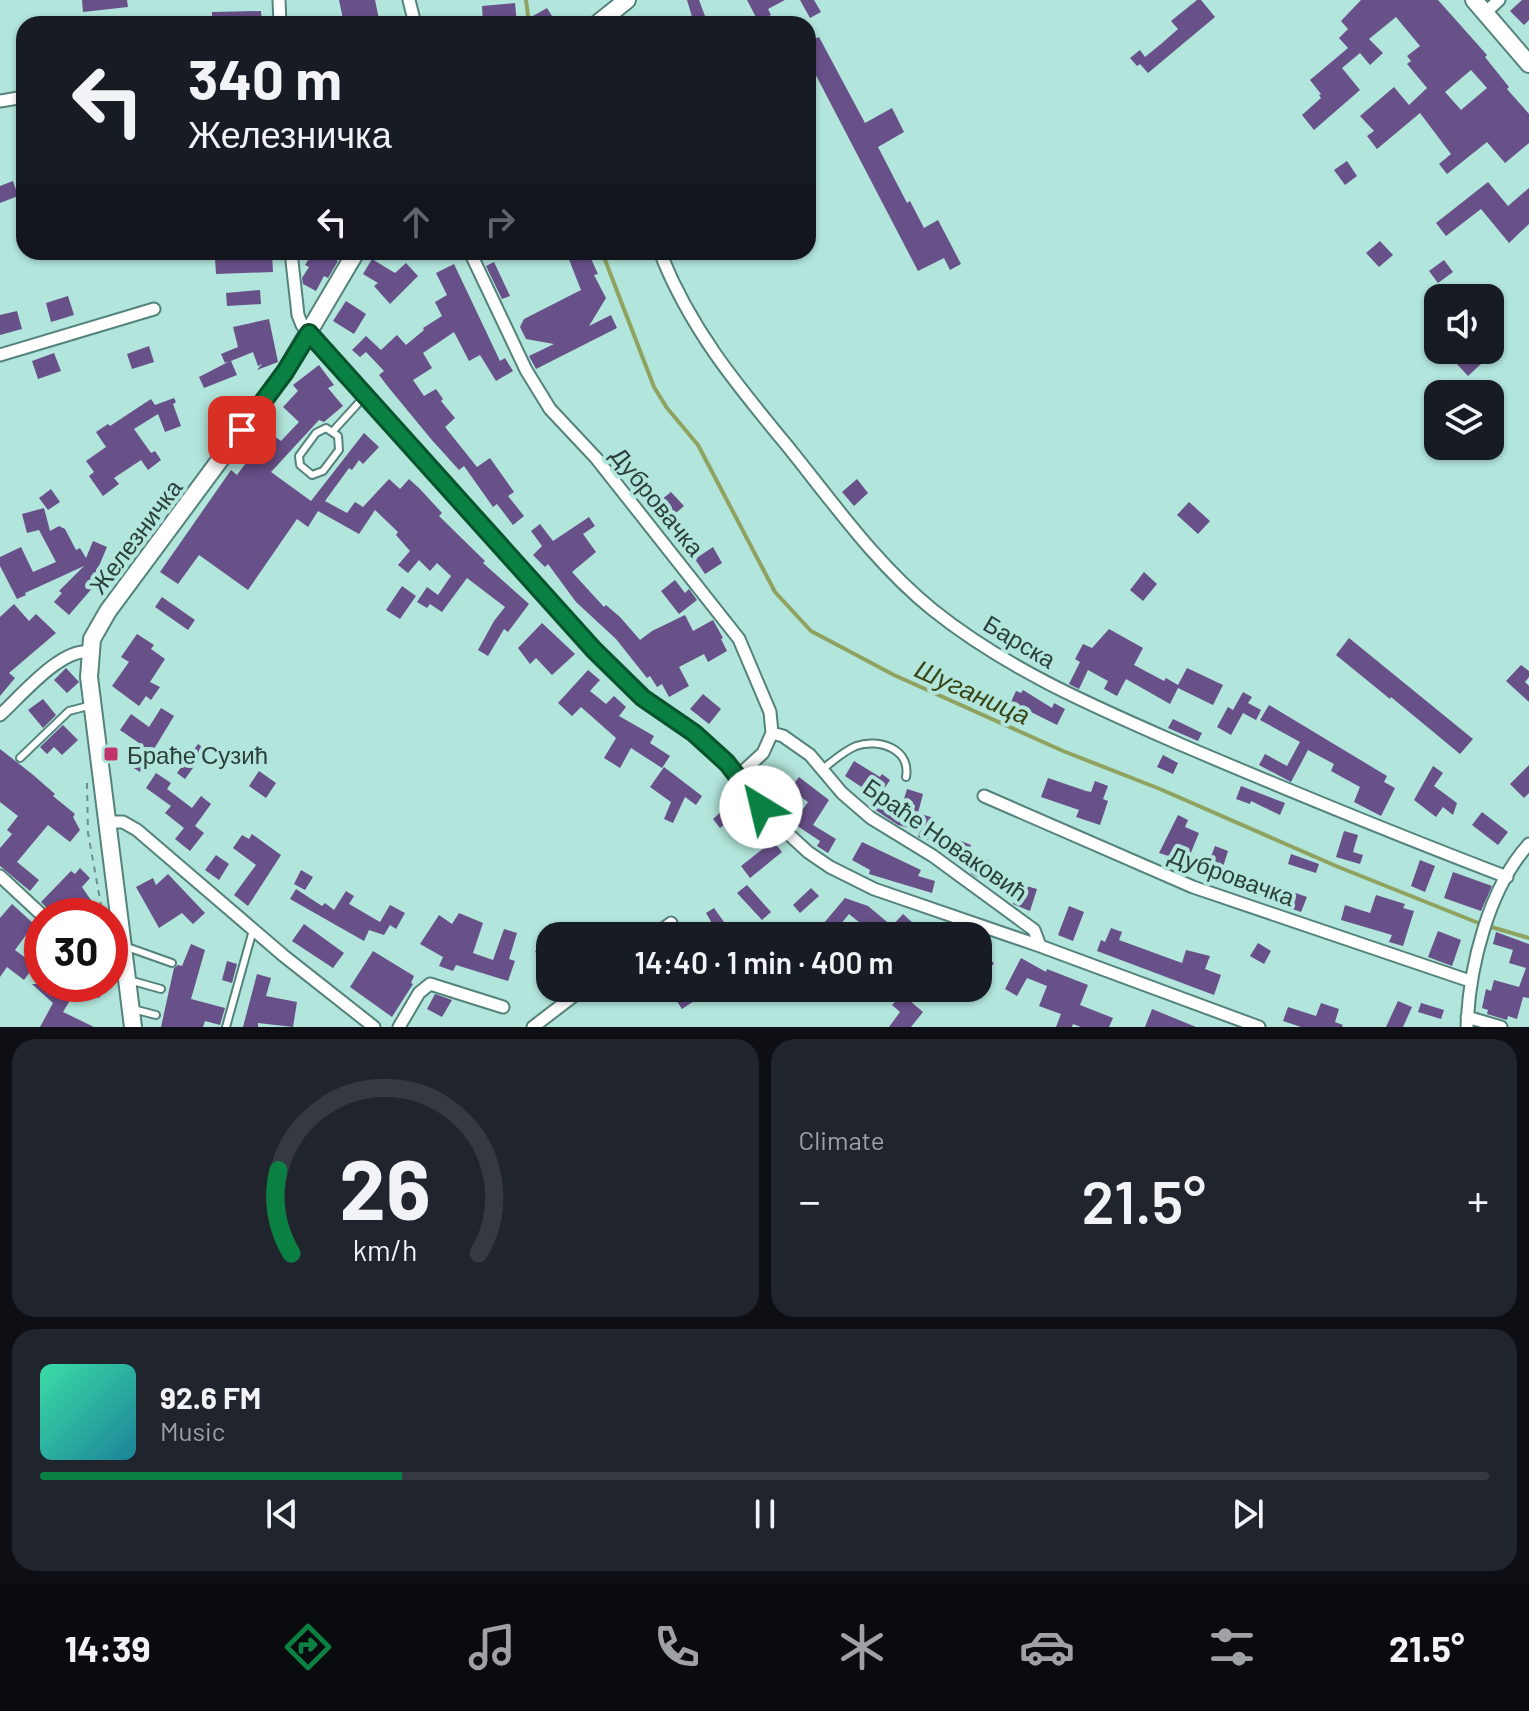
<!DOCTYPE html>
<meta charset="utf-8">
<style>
body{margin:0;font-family:Barlow,sans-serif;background:#20242c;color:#f1f3f6;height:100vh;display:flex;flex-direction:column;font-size:30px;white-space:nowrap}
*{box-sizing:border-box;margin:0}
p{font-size:26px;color:#9ea1a6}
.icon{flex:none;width:44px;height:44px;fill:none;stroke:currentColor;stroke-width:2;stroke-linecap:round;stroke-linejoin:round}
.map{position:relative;height:1027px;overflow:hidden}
.panel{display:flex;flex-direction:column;gap:12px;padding:12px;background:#0d0f14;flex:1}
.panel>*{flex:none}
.guide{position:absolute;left:16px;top:16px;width:800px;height:244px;border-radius:24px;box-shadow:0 2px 6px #0004;background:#171b24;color:#f1f3f6;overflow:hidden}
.buttons{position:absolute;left:1424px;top:284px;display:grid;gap:16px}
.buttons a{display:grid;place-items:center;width:80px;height:80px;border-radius:16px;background:#171b24;box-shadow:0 2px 6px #0004;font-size:40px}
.speed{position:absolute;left:24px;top:898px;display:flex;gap:16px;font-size:40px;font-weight:700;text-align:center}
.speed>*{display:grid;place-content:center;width:104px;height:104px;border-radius:50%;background:#171b24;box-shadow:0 2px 6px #0004;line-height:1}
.speed .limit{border:12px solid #d22;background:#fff;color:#111}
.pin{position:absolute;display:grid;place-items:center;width:68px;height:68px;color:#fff;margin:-34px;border-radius:16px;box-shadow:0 4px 12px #0006}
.me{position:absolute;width:88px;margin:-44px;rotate:324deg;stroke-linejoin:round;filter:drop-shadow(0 0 6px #0008)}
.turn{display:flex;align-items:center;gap:28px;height:168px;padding:0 40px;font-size:36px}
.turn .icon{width:104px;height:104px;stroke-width:2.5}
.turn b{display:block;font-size:56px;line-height:68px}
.lanes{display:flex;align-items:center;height:76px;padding:0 40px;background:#0003;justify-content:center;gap:40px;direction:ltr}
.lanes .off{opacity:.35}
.big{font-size:60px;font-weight:600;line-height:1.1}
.panel .card{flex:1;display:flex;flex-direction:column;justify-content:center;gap:12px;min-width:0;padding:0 28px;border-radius:24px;background:#20242c}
.panel .dial{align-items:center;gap:0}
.dial svg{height:208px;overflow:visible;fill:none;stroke:#363941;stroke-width:7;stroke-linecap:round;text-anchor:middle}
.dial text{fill:#f1f3f6;stroke:none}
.song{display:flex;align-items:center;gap:24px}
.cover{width:96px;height:96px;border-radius:12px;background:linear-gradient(135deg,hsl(160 70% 55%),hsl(190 70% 35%))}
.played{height:8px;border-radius:4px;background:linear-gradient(90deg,#0b8043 25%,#363941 25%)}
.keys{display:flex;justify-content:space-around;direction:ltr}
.heat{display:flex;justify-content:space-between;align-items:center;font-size:44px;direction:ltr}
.panel .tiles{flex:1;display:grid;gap:12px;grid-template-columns:1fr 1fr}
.card:last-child{grid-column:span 2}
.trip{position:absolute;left:536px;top:922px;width:456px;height:80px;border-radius:24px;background:#171b24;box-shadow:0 2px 6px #0004;font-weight:600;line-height:80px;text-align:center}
.tab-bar{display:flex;height:128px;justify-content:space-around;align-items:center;background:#090b0e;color:#9ea1a6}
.tab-bar .icon{width:56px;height:56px}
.tab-bar .active{color:#0b8043}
.tab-bar b{font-size:36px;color:#f1f3f6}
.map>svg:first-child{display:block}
</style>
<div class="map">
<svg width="1529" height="1027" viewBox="0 0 1529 1027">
<rect width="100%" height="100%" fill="#b2e5db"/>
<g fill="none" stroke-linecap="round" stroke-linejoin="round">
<path stroke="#8fa25f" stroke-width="4" d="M526 0 529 24
M602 252 654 387 667 408 698 445 775 592 811 631 894 675 1063 751 1160 789 1336 866 1481 924 1529 938"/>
</g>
<path fill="#685089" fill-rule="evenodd" d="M82 0H127L128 7 83 12Z
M339 0H375L380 24H344Z
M687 0H699L705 16 693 20Z
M747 0H785L768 9 771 15 758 21Z
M800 0H814L821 12 810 18Z
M1197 0H1201L1215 17 1148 73 1140 64 1137 66 1130 58 1140 50 1145 57 1161 44 1178 29 1171 21Z
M1361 0H1438L1487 55 1485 57 1509 87 1507 89 1529 114V143L1505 163 1487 142 1447 174 1439 164 1451 154 1420 113 1377 149 1367 136 1374 131 1360 116 1394 87 1409 105 1427 88 1407 64 1411 61 1407 56 1420 46 1396 17 1369 39 1383 53 1370 65 1360 53 1342 68 1360 90 1314 130 1302 115 1321 98 1319 95 1321 94 1310 80 1348 48 1339 38 1348 29 1341 21ZM1471 70 1487 88 1461 110 1445 92Z
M1522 0H1529V20L1524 25 1510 11Z
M515 3 517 24H483L482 6Z
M547 8 557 24H538L533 16Z
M261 11 262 24H212V12Z
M819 37 865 123 892 108 904 132 878 147 907 203 910 201 924 228 938 220 961 264 950 270 944 258 918 271 808 60V42Z
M1347 161 1357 176 1345 185 1334 170Z
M13 181 18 196 0 203V186Z
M1488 182 1508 206 1529 188V224L1509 243 1481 209 1446 236 1436 223Z
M1380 241 1393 255 1379 267 1366 253Z
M254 252H272L273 272 216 274 215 259 255 257Z
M313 252H332L329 256 338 261 328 278 324 276 316 291 303 284 302 278 309 267 305 265Z
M566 252H588L598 274 594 275 606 298 589 326 611 315 617 328 536 369 529 356 554 344 526 339 520 327 524 319 581 290Z
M372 259 395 273 406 263 418 276 390 304 374 286 378 283 363 274Z
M1444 260 1453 272 1438 283 1429 271Z
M494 262 510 296 502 299 486 266Z
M454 264 500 361 505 358 513 371 496 381 480 355 469 361 454 332 423 353 432 368 413 380 424 396 436 389 443 399 441 401 455 418 445 427 477 467 490 458 514 492 508 496 524 516 513 525 497 504 493 507 464 466 459 470 431 439 389 388 379 375 384 371 366 352 360 357 352 350 366 336 381 350 397 335 406 345 424 330 423 328 442 316 435 302 447 295 436 273Z
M260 290 261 304 227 306 226 293Z
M68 296 74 315 51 322 46 303Z
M346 301 366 314 354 334 333 321Z
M17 311 22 329 0 335V315Z
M269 319 278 362 257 370 262 364 258 366 253 352 231 361 237 375 204 388 199 377 230 361 225 363 221 354 238 347 233 327Z
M149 346 154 362 132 369 127 354Z
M1469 351 1481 364 1468 376 1456 363Z
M54 353 61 371 38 379 32 361Z
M319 365 334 385 328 388 343 406 324 422 319 420 271 472 311 501 364 433 379 447 363 464 359 460 352 470 349 468 325 501 347 513 355 502 363 507 389 479 400 489 409 479 420 489 442 513 439 516 485 561 483 563 529 604 508 632 504 629 488 656 478 650 494 621 505 607 467 578 442 612 430 604 427 608 417 602 427 587 438 595 451 576 437 563 430 571 419 560 408 573 398 565 410 551 396 535 398 532 375 510 359 534 318 511 308 527 297 519 248 590 199 555 178 584 160 572 231 470 237 475 254 452 247 447 261 427 281 441 299 422 283 407 298 391 293 385Z
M174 398 176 402 173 404 181 426 165 432 158 414 134 429 151 453 155 451 161 460 148 470 141 460 114 478 119 484 103 496 89 476 94 472 86 461 106 447 96 432 108 424 110 426 151 399 155 405Z
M857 479 868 493 854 506 842 492Z
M51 489 60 502 48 510 39 498Z
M671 492 684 506 669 519 656 504Z
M1189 502 1210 521 1198 534 1177 515Z
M44 508 50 531 59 526 65 529 76 550 80 548 86 558 93 541 107 547 96 573 101 578 69 615 54 602 62 593 59 591 84 566 25 593 26 595 17 599 0 566V557L21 547 33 572 56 562 39 530 27 533 22 514Z
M589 517 595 526 583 534 596 552 572 572 604 607 606 605 620 617 640 640 652 631 685 615 693 631 713 620 723 638 721 639 727 651 708 662 704 654 679 667 689 686 669 697 662 684 657 687 650 676 647 678 616 639 576 602 548 564 545 567 533 555 542 546 531 531 540 524 553 541Z
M713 547 722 563 705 574 695 559Z
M1144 572 1157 584 1143 601 1130 590Z
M675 580 685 593 689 589 697 600 679 614 661 591Z
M402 586 416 596 400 619 386 610Z
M162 597 195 620 188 630 155 607Z
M14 604 29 621 36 614 56 633 9 673 15 678 0 696V617Z
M542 623 575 654 552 675 536 658 530 664 518 648Z
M1109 629 1143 648 1134 665 1164 681 1166 678 1178 685 1187 668 1223 685 1213 705 1178 688 1170 704 1126 679 1117 696 1104 689 1108 681 1088 670 1079 689 1069 684 1080 662 1075 659 1083 644 1092 648Z
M137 634 154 645 151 649 165 659 150 682 160 687 151 700 146 696 139 706 112 686 129 662 121 657Z
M1349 638 1473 739 1460 754 1391 697 1390 699 1336 655Z
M1521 665 1529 671V677L1525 682 1529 686V702L1506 681Z
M66 668 79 682 67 693 54 680Z
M588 670 600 680 590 691 606 704 614 696 626 707 619 716 654 736 650 743 670 756 662 768 631 748 620 768 604 758 616 738 581 707 572 716 558 703Z
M1023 690 1052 708 1054 703 1065 709 1057 725 1011 702 1016 691 1021 693Z
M1243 692 1252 697 1248 703 1261 710 1256 720 1243 713 1231 735 1217 727 1228 707 1233 710Z
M703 694 721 709 709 724 690 709Z
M43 699 56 715 43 728 28 710Z
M1269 705 1387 776 1384 782 1395 788 1381 816 1354 802 1360 787 1331 771 1334 764 1308 750 1291 782 1259 765 1265 754 1287 766 1300 742 1260 720Z
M161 708 174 716 140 772 126 763 139 743 120 730 131 714 149 727Z
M1173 719 1202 733 1198 741 1168 728Z
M63 725 78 740 62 755 54 747 47 754 40 747Z
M198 744 206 750 185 779 177 773Z
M0 749 32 774 55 794 53 796 75 814 73 817 80 830 70 842 48 825 32 844 17 862 39 880 30 891 0 866V848L12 834 7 830 18 816 0 802Z
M1163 755 1178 763 1173 774 1157 767Z
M854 761 880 777 882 774 890 780 878 798 845 776Z
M1529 765V793L1524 798 1510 784Z
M1433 766 1443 773 1434 786 1457 803 1453 815 1443 807 1436 817 1414 800Z
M664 767 702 796 696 805 685 797 673 823 664 819 671 802 650 787Z
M259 771 276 783 266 798 249 786Z
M156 773 171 783 167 789 192 808 201 796 211 804 195 826 204 833 190 851 175 839 184 828 165 813 171 806 146 788Z
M799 777 829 800 813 825 836 839 828 853 817 846 820 841 793 823 808 802 790 789Z
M1048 778 1086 791 1091 792 1095 781 1108 786 1103 799 1108 801 1100 825 1076 817 1079 810 1041 797Z
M1241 786 1285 803 1280 815 1251 801 1250 804 1236 799Z
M907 789 923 794 918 813 934 818 928 840 918 837 920 831 898 825 874 809 879 801 900 812Z
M733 801 741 810 720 828 713 819Z
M1482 812 1508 832 1498 845 1472 825Z
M1178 815 1188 820 1185 827 1199 833 1187 862 1159 853Z
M1344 831 1358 835 1353 852 1363 855 1360 864 1336 857Z
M252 834 281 855 248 906 234 895 256 865 233 848 242 835 249 839Z
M959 840 971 845 969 850 990 861 981 879 971 874 974 868 952 859Z
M773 841 782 852 750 878 741 866Z
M862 842 921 870 918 876 935 881 932 893 869 874 870 870 852 860Z
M1215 846 1228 851 1223 867 1209 862Z
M1291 854 1319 864 1316 873 1288 864Z
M216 855 229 864 219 880 205 870Z
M1420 860 1435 866 1425 892 1411 886Z
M80 868 90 878 82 887 97 909 87 916H79L69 902 58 916H55L41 902 71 871 75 874Z
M301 870 313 877 305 890 294 884Z
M1453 872 1492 886 1481 911 1444 898Z
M168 874 205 913 193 924 182 913 159 928 136 887 153 878 156 885Z
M747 885 771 912 762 920 737 893Z
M1026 886 1037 889 1030 911 1013 904 1018 888 1025 890Z
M811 888 819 896 800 913 793 905Z
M296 889 322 906 325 903 334 910 346 891 354 896 349 904 380 922 390 905 405 913 396 929 390 925 384 935 369 930 364 941 290 899Z
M1287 890 1307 897 1301 912 1282 905Z
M1376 895 1405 904 1403 908 1414 911 1403 946 1389 942 1392 935 1341 920 1345 905 1370 913Z
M845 898 868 906 892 926 903 914 927 936H857L865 927 849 914 831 936H813Z
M12 904 34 924 15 950 35 965 24 980 7 967 0 977V918Z
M1069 906 1084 912 1073 941 1058 935Z
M714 908 734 936H698L713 925 706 913Z
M459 913 483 923 473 953 493 960 504 929 517 933 509 959 515 961 508 981 456 965 453 971 439 966 443 957 420 944 439 915 452 924Z
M550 923V960L535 952Z
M304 924 344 953 333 968 292 941Z
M1111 928 1122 932 1119 940 1182 963 1186 950 1210 956 1205 969 1221 975 1214 995 1097 951 1101 940 1105 942Z
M1438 931 1461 940 1452 966 1428 957Z
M1496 932 1529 944V998L1523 997 1517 1019 1508 1016 1507 1020 1487 1014 1488 1010 1482 1008 1486 989 1491 991 1494 980 1519 987 1526 968 1509 963 1513 950 1493 944Z
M1258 943 1271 951 1264 964 1250 956Z
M191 944 205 950 191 999 225 1008 220 1025 205 1021 203 1027H161L174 968 178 965 182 966Z
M373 951 414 976 411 983 413 984 392 1017 350 987Z
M978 951 994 963 978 985Z
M1021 958 1046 972 1047 969 1088 985 1080 1005 1113 1018 1109 1027H1081L1073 1024 1072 1027H1056L1061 1014 1039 1006 1047 986 1027 978 1017 996 1005 989Z
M227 961 237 964 232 983 222 980Z
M257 974 271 978 266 996 297 1002 293 1027 258 1023V1027H243Z
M32 984H58L65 988 68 984H107L99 998 79 985 63 1012 94 1027H40L53 1003Z
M677 988H708L698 994 700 997 682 1009 671 992Z
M435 994 452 1000 442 1017 427 1009Z
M902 994 923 1012 911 1027H889L900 1012 892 1005Z
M1398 1001 1412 1007 1403 1027H1386Z
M1321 1003 1339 1009 1335 1022 1343 1025 1342 1027H1301L1283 1021 1288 1007 1316 1016Z
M1421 1003 1444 1010 1441 1019 1418 1012Z
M1152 1009 1196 1027H1145Z"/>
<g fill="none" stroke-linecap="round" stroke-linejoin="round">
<g stroke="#53837b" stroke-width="10">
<path id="lane" d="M326 428 338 436 339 450 323 471 312 475 300 465 299 456 316 433Z
M333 431 364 397
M20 758 69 711 92 705
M824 768C834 760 844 751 856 746 879 738 911 749 906 777
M127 947 172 963
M129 980 161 989
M133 1009 156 1015
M226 1027 253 930"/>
</g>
<g stroke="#53837b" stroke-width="15">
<path id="street" d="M279 0 280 24
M409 0 415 24
M1485 13 1499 0
M0 101 24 97
M291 252 298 315 302 325 335 365 594 650 643 698 694 733 727 763 771 818 808 852 830 867 874 889 1040 946 1259 1027
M470 252 526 370 550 409 596 458 739 639 770 712 772 733 763 753 738 776
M660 252C690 329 737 385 789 448 834 504 877 565 933 610 1008 670 1095 707 1182 745 1290 791 1397 835 1507 877
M0 355 154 309
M0 715C21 696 61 648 89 652
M772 733 783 736 810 755 842 793 871 818 933 856 1034 930 1040 946
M984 796 1193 887 1470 981
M106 822H123L137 830 284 956 374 1027
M0 876 43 916
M654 936 671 923
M110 970H127
M1467 1017 1501 1027
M399 1027 419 993 430 984 503 1007
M533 1027 584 988
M1467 1027C1469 968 1488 889 1529 844"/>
</g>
<g stroke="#53837b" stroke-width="20">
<path id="secondary" d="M1474 0 1529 64
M597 24 627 0
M133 1027 89 677 92 639 108 611 285 372 356 252"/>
</g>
<path stroke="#6c8f89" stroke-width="2" stroke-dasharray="6 6" stroke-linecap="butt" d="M87 783 88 833 103 916"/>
<use href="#lane" stroke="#fff" stroke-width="6"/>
<use href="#street" stroke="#fff" stroke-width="11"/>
<use href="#secondary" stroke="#fff" stroke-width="16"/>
</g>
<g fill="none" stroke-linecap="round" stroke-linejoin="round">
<g stroke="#07532c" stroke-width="20">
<path id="route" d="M242 430 285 372 309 333 594 650 643 698 694 733 727 763 761 807"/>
</g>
<use href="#route" stroke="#0b8043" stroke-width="14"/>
</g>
<rect fill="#c03469" stroke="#b2e5db" stroke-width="3" x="103" y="746" width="16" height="16" rx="4"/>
<g text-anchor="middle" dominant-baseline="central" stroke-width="8" stroke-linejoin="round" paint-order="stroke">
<g font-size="24" fill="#2b403c" stroke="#b2e5db">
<text transform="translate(658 501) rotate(51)">Дубровачка</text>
<text transform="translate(135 536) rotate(-53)">Железничка</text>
<text transform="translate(1020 641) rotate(31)">Барска</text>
<text transform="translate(946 839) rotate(35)">Браће Новаковић</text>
<text transform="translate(1232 875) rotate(20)">Дубровачка</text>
</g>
<g font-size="24" fill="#2b403c" stroke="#b2e5db" text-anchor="start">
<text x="127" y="754">Браће Сузић</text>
</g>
<g font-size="26" font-style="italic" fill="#394513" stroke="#b2e5db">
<text transform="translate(973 691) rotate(24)">Шуганица</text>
</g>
</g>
</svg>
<div class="buttons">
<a><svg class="icon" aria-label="sound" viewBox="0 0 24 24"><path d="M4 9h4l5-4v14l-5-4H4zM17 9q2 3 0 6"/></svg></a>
<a><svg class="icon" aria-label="layers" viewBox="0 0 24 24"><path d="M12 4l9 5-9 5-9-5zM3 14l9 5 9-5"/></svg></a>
</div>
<div class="speed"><div class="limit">30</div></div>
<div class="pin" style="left:242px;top:430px;background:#d93025"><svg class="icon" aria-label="arrive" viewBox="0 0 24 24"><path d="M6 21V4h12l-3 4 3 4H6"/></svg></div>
<svg class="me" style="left:761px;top:807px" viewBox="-20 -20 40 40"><circle r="19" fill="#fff"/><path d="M0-13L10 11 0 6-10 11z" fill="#0b8043"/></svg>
<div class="trip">14:40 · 1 min · 400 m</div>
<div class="guide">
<div class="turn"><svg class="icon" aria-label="left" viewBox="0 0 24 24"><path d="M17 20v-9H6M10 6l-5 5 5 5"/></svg><div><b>340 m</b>Железничка</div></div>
<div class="lanes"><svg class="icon" aria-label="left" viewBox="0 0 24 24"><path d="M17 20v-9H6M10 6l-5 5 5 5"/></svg><svg class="icon off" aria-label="ahead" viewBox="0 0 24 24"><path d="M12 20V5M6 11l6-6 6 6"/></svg><svg class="icon off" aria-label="right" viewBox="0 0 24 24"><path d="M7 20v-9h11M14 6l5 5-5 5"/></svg></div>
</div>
</div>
<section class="panel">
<div class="tiles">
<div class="card dial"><svg viewBox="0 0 100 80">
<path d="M14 69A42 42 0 1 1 86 69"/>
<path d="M14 69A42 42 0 0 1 9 37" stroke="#0b8043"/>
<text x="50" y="56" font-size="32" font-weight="700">26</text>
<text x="50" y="72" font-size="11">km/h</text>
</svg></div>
<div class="card"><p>Climate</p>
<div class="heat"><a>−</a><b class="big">21.5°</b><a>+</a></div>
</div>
<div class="card">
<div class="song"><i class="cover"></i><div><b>92.6 FM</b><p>Music</p></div></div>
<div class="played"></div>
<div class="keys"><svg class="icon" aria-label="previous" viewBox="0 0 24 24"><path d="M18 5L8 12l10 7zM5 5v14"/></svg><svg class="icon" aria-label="pause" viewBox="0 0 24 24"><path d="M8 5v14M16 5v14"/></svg><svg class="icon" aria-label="next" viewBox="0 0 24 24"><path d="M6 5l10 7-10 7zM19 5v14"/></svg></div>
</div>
</div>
</section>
<nav class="tab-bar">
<b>14:39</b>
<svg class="icon active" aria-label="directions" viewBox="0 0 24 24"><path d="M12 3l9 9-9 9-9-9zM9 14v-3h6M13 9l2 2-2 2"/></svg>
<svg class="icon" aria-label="music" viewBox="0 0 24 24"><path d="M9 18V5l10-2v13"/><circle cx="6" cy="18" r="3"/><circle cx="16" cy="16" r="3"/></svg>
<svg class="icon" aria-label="phone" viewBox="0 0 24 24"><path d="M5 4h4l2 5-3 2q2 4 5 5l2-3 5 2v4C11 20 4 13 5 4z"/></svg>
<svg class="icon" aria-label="climate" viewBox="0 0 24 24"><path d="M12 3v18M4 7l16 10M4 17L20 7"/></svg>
<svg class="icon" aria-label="car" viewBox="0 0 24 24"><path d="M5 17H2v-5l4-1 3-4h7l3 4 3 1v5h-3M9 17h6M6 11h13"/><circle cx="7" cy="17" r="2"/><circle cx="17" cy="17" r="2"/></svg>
<svg class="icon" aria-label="filters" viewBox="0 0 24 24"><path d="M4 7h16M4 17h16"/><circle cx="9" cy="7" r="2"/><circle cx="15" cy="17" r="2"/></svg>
<b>21.5°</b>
</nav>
